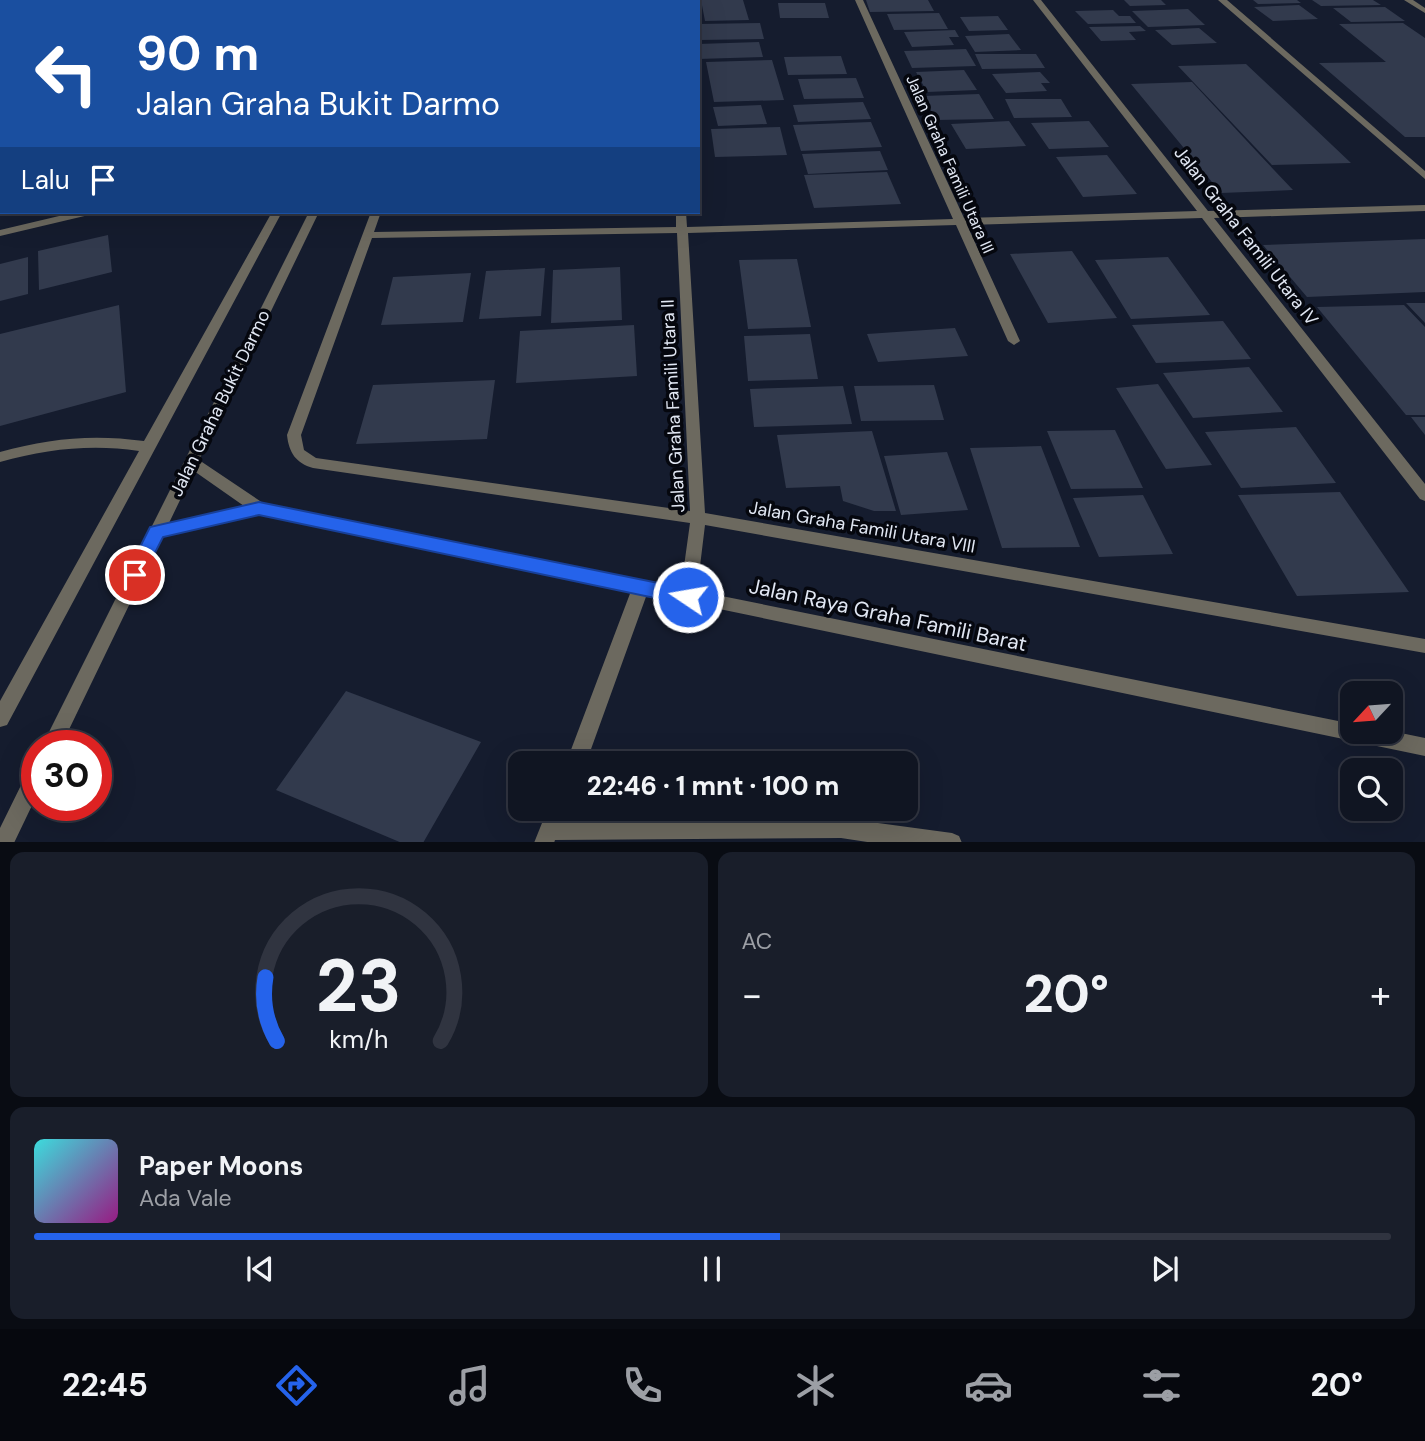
<!DOCTYPE html>
<html lang="id">
<meta charset="utf-8">
<style>
body{margin:0;font-family:"DM Sans",sans-serif;background:#191e2a;color:#f1f3f6;height:100vh;display:flex;flex-direction:column;font-size:26px;white-space:nowrap}
*{box-sizing:border-box;margin:0}
p{font-size:23px;color:#9c9fa5}
.icon{flex:none;width:38px;height:38px;fill:none;stroke:currentColor;stroke-width:2;stroke-linecap:round;stroke-linejoin:round}
.map{position:relative;height:842px;overflow:hidden}
.drawer{display:flex;flex-direction:column;gap:10px;padding:10px;background:#090c13;flex:1}
.drawer>*{flex:none}
.banner{position:absolute;left:0px;top:0px;width:700px;height:214px;box-shadow:0 7px 28px #0002,0 0 0 2px #303440;background:#1a4fa0;color:#fff;overflow:hidden}
.needle{width:46px;rotate:244deg}
.controls{position:absolute;left:1340px;top:681px;display:grid;gap:14px}
.controls a{display:grid;place-items:center;width:63px;height:63px;border-radius:14px;background:#101522;box-shadow:0 7px 28px #0002,0 0 0 2px #303440;font-size:35px}
.speed{position:absolute;left:21px;top:730px;display:flex;gap:14px;font-size:35px;font-weight:700;text-align:center}
.speed>*{display:grid;place-content:center;width:91px;height:91px;border-radius:50%;background:#101522;box-shadow:0 7px 28px #0002,0 0 0 2px #303440;line-height:1}
.speed .limit{border:10px solid #d22;background:#fff;color:#111}
.pin{position:absolute;display:grid;place-items:center;width:60px;height:60px;color:#fff;margin:-30px;border:4px solid #fff;border-radius:50%;box-shadow:0 2px 7px #0007}
.me{position:absolute;width:77px;margin:-38px;rotate:282deg;stroke-linejoin:round;filter:drop-shadow(0 0 5px #0008)}
.turn{display:flex;align-items:center;gap:24px;height:147px;padding:0 21px;font-size:32px}
.turn .icon{width:91px;height:91px;stroke-width:2.5}
.turn b{display:block;font-size:49px;line-height:60px}
.then{display:flex;align-items:center;height:66px;padding:0 21px;background:#0003;gap:14px;font-size:26px}
.big{font-size:52px;font-weight:800;line-height:1.1}
.drawer .tile{flex:1;display:flex;flex-direction:column;justify-content:center;gap:10px;min-width:0;padding:0 24px;border-radius:14px;background:#191e2a}
.drawer .dial{align-items:center;gap:0}
.dial svg{height:182px;overflow:visible;fill:none;stroke:#303440;stroke-width:7;stroke-linecap:round;text-anchor:middle}
.dial text{fill:#f1f3f6;stroke:none}
.song{display:flex;align-items:center;gap:21px}
.cover{width:84px;height:84px;border-radius:10px;background:linear-gradient(135deg,hsl(180 70% 55%),hsl(310 70% 35%))}
.played{height:7px;border-radius:4px;background:linear-gradient(90deg,#2563eb 55%,#303440 55%)}
.keys{display:flex;justify-content:space-around;direction:ltr}
.heat{display:flex;justify-content:space-between;align-items:center;font-size:38px;direction:ltr}
.drawer .tiles{flex:1;display:grid;gap:10px;grid-template-columns:1fr 1fr}
.tile:last-child{grid-column:span 2}
.trip{position:absolute;left:508px;top:751px;width:410px;height:70px;border-radius:14px;background:#101522;box-shadow:0 7px 28px #0002,0 0 0 2px #303440;font-weight:800;line-height:70px;text-align:center}
.dock{display:flex;height:112px;justify-content:space-around;align-items:center;background:#06080e;color:#9c9fa5}
.dock .icon{width:49px;height:49px}
.dock .active{color:#2563eb}
.dock b{font-size:32px;color:#f1f3f6}
.map>svg:first-child{display:block}
</style>
<div class="map">
<svg width="1425" height="843" viewBox="0 0 1425 843">
<rect width="100%" height="100%" fill="#151c2e"/>
<path fill="#323a4d" d="M701 0H743L749 20 705 21Z
M866 0H928L934 11 870 12Z
M1124 0H1161L1166 5 1130 6Z
M1253 0H1297L1301 3 1258 4Z
M1312 0H1373L1381 5 1321 6Z
M778 3H825L829 18H780Z
M1299 5 1318 19 1273 21 1254 7Z
M1385 7 1405 21 1351 22 1333 8Z
M1188 9 1205 25 1148 27 1132 11Z
M1113 10 1119 16H1130L1136 23 1088 24 1075 11Z
M939 13 948 29 894 30 887 14Z
M998 16 1008 30 969 31 960 17Z
M760 23 764 39 700 40 698 24Z
M1403 23 1425 38V137H1405L1319 63 1386 62 1339 24Z
M1140 26 1146 31 1129 32 1136 40 1101 41 1089 27Z
M1199 28 1217 43 1172 45 1155 30Z
M955 30 959 37H949L954 45 912 47 904 32Z
M1009 34 1021 50 975 52 965 36Z
M759 42 763 57 698 59V44Z
M966 49 976 66 912 68 904 51Z
M975 54H1036L1045 68 982 69Z
M841 56 847 74 788 75 784 57Z
M772 60 784 100 714 102 706 62Z
M1246 64 1294 109 1351 163 1272 165 1178 66Z
M964 70 977 90 927 92 916 72Z
M1040 72 1050 83H1041L1047 91 1006 93 992 74Z
M856 78 864 98 804 99 798 79Z
M1192 82 1259 154 1293 190 1221 193 1131 84Z
M979 94 994 119 936 120 923 96Z
M1005 99H1061L1072 117 1014 118Z
M863 102 871 119 798 122 793 105Z
M761 105 767 124 718 126 713 107Z
M1009 121 1026 146 966 149 951 124Z
M1089 121 1109 147 1049 149 1031 123Z
M871 122 882 147 801 151 793 125Z
M780 127 787 155 715 157 711 129Z
M880 151 888 170 808 174 802 154Z
M1107 155 1137 194 1083 197 1056 157Z
M887 172 901 204 814 208 804 175Z
M108 235 112 272 39 290 38 251Z
M1425 239V292L1307 297 1263 245Z
M1072 251 1117 318 1048 323 1010 254Z
M28 257V294L0 301V264Z
M1168 257 1210 315 1131 319 1095 260Z
M797 259 811 327 748 329 739 260Z
M620 267 622 320 551 323 553 270Z
M545 268 541 316 479 319 486 271Z
M471 273 463 322 381 325 393 277Z
M1406 303H1425V323Z
M119 305 126 392 0 426V334Z
M1404 305 1425 327V415H1406L1317 307Z
M1223 321 1251 359 1156 363 1132 325Z
M634 325 637 376 516 383 520 331Z
M955 328 968 356 878 362 867 334Z
M810 334 818 379 748 381 744 336Z
M1249 367 1283 412 1193 418 1163 373Z
M495 380 487 439 356 444 373 385Z
M1158 384 1212 465 1166 469 1116 388Z
M934 385 944 420 861 421 854 386Z
M843 386 852 424 754 427 750 389Z
M1411 417H1425V435Z
M1296 427 1336 483 1241 488 1205 432Z
M1115 430 1143 488 1071 489 1047 431Z
M872 431 896 511H874L843 501 840 486 786 488 777 435Z
M1041 446 1080 547 1002 548 970 448Z
M947 452 968 510 901 515 884 456Z
M1340 492 1409 592 1297 596 1238 495Z
M1143 495 1173 554 1099 557 1073 498Z
M346 691 481 742 423 843H402L276 790Z"/>
<g fill="none" stroke-linecap="round" stroke-linejoin="round">
<path fill="#6c695f" fill-rule="evenodd" d="M388 0H396L387 2Z
M414 0H422V2H414Z
M597 0H611L594 2Z
M665 0H673L674 2H666Z
M855 0H863L964 218 1197 211 1033 0H1041L1208 211 1425 205V211L1214 218 1425 484V501L1420 499 1202 218 967 225 1020 341 1014 345 1008 341 956 225 688 233 705 513 1425 639V653L705 525 697 591 1353 724V732L1391 731 1425 738V756L647 594 586 763H566L631 591 259 514 162 537 61 746H42L309 212H319L199 460 263 503 681 588 690 523 313 468C296 463 289 453 287 435L371 212H381L374 232 676 227V212H686L687 227 953 219ZM677 233 690 511 316 458 304 450 301 435 372 238ZM194 471 244 506 169 523Z
M1218 0H1227L1425 171V179Z
M1404 0H1413L1425 8V13Z
M0 15H2V19H0Z
M76 212H94L93 214 0 236V230Z
M272 212H282L7 725 0 727V701L139 451C91 444 47 449 0 462V452C49 438 94 434 144 441Z
M37 765V795L14 843H0V828L30 767Z
M548 808H568L563 820 841 818 952 833 959 836 962 843H874L841 838 555 840 554 843H534Z"/>
</g>
<path fill="#2563eb" stroke="#184099" stroke-width="2" d="M259 502 688 589 694 591 697 597 694 602 688 605 259 515 163 537 141 580 135 582 128 580 126 575 150 527Z"/>
<g text-anchor="middle" dominant-baseline="central" stroke-width="7" stroke-linejoin="round" paint-order="stroke">
<g font-size="16" fill="#e1e7f3" stroke="#05070e">
<text transform="translate(950 164) rotate(66)">Jalan Graha Famili Utara III</text>
</g>
<g font-size="18" fill="#e1e7f3" stroke="#05070e">
<text transform="translate(1246 236) rotate(52)">Jalan Graha Famili Utara IV</text>
<text transform="translate(220 403) rotate(-64)">Jalan Graha Bukit Darmo</text>
<text transform="translate(673 406) rotate(-93)">Jalan Graha Famili Utara II</text>
<text transform="translate(862 527) rotate(10)">Jalan Graha Famili Utara VIII</text>
</g>
<g font-size="21" fill="#e1e7f3" stroke="#05070e">
<text transform="translate(888 615) rotate(12)">Jalan Raya Graha Famili Barat</text>
</g>
</g>
</svg>
<div class="controls">
<a><svg class="needle" viewBox="-14 -14 28 28"><path d="M0-13l5 13h-10z" fill="#e53935"/><path d="M0 13l5-13h-10z" fill="#9c9fa5"/></svg></a>
<a><svg class="icon" aria-label="search" viewBox="0 0 24 24"><circle cx="10" cy="10" r="6"/><path d="M15 15l6 6"/></svg></a>
</div>
<div class="speed"><div class="limit">30</div></div>
<div class="pin" style="left:135px;top:575px;background:#d93025"><svg class="icon" aria-label="arrive" viewBox="0 0 24 24"><path d="M6 21V4h12l-3 4 3 4H6"/></svg></div>
<svg class="me" style="left:688px;top:597px" viewBox="-20 -20 40 40"><circle r="17" fill="#2563eb" stroke="#fff" stroke-width="3"/><path d="M0-11L8 9 0 5-8 9z" fill="#fff"/></svg>
<div class="trip">22:46 · 1 mnt · 100 m</div>
<div class="banner">
<div class="turn"><svg class="icon" aria-label="left" viewBox="0 0 24 24"><path d="M17 20v-9H6M10 6l-5 5 5 5"/></svg><div><b>90 m</b>Jalan Graha Bukit Darmo</div></div>
<div class="then">Lalu<svg class="icon" aria-label="arrive" viewBox="0 0 24 24"><path d="M6 21V4h12l-3 4 3 4H6"/></svg></div>
</div>
</div>
<section class="drawer">
<div class="tiles">
<div class="tile dial"><svg viewBox="0 0 100 80">
<path d="M14 69A42 42 0 1 1 86 69"/>
<path d="M14 69A42 42 0 0 1 9 41" stroke="#2563eb"/>
<text x="50" y="56" font-size="32" font-weight="700">23</text>
<text x="50" y="72" font-size="11">km/h</text>
</svg></div>
<div class="tile"><p>AC</p>
<div class="heat"><a>−</a><b class="big">20°</b><a>+</a></div>
</div>
<div class="tile">
<div class="song"><i class="cover"></i><div><b>Paper Moons</b><p>Ada Vale</p></div></div>
<div class="played"></div>
<div class="keys"><svg class="icon" aria-label="previous" viewBox="0 0 24 24"><path d="M18 5L8 12l10 7zM5 5v14"/></svg><svg class="icon" aria-label="pause" viewBox="0 0 24 24"><path d="M8 5v14M16 5v14"/></svg><svg class="icon" aria-label="next" viewBox="0 0 24 24"><path d="M6 5l10 7-10 7zM19 5v14"/></svg></div>
</div>
</div>
</section>
<nav class="dock">
<b>22:45</b>
<svg class="icon active" aria-label="directions" viewBox="0 0 24 24"><path d="M12 3l9 9-9 9-9-9zM9 14v-3h6M13 9l2 2-2 2"/></svg>
<svg class="icon" aria-label="music" viewBox="0 0 24 24"><path d="M9 18V5l10-2v13"/><circle cx="6" cy="18" r="3"/><circle cx="16" cy="16" r="3"/></svg>
<svg class="icon" aria-label="phone" viewBox="0 0 24 24"><path d="M5 4h4l2 5-3 2q2 4 5 5l2-3 5 2v4C11 20 4 13 5 4z"/></svg>
<svg class="icon" aria-label="climate" viewBox="0 0 24 24"><path d="M12 3v18M4 7l16 10M4 17L20 7"/></svg>
<svg class="icon" aria-label="car" viewBox="0 0 24 24"><path d="M5 17H2v-5l4-1 3-4h7l3 4 3 1v5h-3M9 17h6M6 11h13"/><circle cx="7" cy="17" r="2"/><circle cx="17" cy="17" r="2"/></svg>
<svg class="icon" aria-label="filters" viewBox="0 0 24 24"><path d="M4 7h16M4 17h16"/><circle cx="9" cy="7" r="2"/><circle cx="15" cy="17" r="2"/></svg>
<b>20°</b>
</nav>
